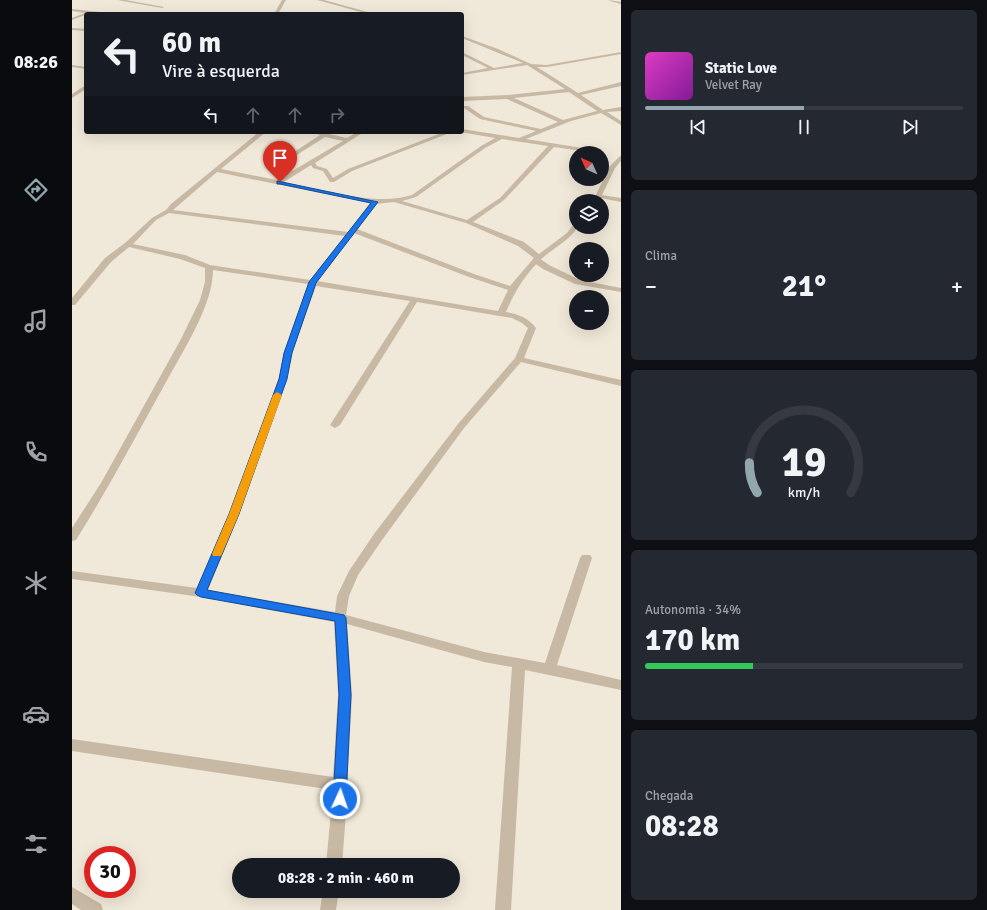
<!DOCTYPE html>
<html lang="pt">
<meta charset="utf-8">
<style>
body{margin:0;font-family:Signika,sans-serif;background:#242831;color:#f1f3f6;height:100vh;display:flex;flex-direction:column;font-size:15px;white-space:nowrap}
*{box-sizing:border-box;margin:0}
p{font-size:13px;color:#9ea1a6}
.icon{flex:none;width:22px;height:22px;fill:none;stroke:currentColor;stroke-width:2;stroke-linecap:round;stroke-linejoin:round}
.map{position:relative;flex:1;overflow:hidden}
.panel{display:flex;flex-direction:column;gap:10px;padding:10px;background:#0d0f14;width:366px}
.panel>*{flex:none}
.guide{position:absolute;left:12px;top:12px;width:380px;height:122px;border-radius:4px;box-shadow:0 4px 16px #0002;background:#171b24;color:#f1f3f6;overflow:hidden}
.needle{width:26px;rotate:315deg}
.fabs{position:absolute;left:497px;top:146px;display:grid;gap:8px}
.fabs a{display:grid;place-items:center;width:40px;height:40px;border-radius:50%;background:#171b24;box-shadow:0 4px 16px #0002;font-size:20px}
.speed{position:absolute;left:12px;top:846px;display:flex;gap:8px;font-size:20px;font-weight:700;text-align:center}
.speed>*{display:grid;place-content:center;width:52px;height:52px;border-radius:50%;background:#171b24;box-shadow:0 4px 16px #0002;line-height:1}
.speed .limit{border:6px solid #d22;background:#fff;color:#111}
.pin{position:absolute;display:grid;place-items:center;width:34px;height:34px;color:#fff;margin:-41px -17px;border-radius:50% 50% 50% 0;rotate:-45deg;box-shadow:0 0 4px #0007}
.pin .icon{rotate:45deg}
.me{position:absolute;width:44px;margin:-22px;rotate:3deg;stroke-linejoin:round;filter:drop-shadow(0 0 3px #0008)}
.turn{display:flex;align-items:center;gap:14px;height:84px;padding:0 12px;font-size:18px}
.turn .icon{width:52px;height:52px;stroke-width:2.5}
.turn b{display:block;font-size:28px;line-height:34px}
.lanes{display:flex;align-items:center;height:38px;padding:0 12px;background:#0003;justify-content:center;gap:20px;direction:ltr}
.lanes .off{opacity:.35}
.big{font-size:30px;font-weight:700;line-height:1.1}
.panel .widget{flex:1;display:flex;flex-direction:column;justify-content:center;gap:6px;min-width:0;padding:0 14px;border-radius:6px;background:#242831}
.panel .dial{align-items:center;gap:0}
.dial svg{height:104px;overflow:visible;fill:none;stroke:#363941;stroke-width:7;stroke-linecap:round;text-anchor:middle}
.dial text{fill:#f1f3f6;stroke:none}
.song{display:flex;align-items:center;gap:12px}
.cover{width:48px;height:48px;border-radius:6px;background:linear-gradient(135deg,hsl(310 70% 55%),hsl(290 70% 35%))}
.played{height:4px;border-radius:2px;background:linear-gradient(90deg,#91a6ad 50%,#363941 50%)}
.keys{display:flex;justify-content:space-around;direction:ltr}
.heat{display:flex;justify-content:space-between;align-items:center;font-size:22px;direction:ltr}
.charge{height:6px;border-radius:3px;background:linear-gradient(90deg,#34c759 34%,#363941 0)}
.trip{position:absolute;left:160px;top:858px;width:228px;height:40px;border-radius:20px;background:#171b24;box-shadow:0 4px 16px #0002;font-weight:700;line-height:40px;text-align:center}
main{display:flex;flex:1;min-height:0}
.tab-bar{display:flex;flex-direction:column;width:72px;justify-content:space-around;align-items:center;background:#090b0e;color:#9ea1a6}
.tab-bar .icon{width:28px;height:28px}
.tab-bar .active{color:#91a6ad}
.tab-bar b{font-size:18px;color:#f1f3f6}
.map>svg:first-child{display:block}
</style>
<main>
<nav class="tab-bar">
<b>08:26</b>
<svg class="icon active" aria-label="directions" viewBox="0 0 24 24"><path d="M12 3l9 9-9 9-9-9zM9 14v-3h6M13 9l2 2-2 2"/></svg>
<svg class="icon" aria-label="music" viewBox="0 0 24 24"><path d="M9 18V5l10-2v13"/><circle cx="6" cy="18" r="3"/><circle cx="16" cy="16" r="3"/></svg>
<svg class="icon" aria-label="phone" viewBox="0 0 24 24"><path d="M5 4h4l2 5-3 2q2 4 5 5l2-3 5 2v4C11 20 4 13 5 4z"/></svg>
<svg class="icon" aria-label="climate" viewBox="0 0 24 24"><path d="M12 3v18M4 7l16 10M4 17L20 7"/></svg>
<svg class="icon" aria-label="car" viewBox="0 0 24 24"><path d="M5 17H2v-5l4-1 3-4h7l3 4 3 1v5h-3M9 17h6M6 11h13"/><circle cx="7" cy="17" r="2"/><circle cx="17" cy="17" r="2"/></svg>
<svg class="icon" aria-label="filters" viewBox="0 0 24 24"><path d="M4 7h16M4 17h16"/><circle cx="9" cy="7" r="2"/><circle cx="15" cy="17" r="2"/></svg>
</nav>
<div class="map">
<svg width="549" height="910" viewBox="0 0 549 910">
<rect width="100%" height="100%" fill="#f0e8d8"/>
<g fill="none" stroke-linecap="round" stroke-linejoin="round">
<path fill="#c8b9a4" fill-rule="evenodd" d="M461 258H467L477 265 508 280 549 288V292L503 284 471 269 461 262Z"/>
<path fill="#c8b9a4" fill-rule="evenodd" d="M45 0H54L92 7 90 8Z
M210 0H214L206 14H202Z
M245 0H252L303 14H296Z
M537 0 549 2V4L538 1Z
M0 9 37 13 39 14 18 13 0 20V18L13 13 0 11Z
M0 28 14 29V31L0 30Z
M390 36 426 49 459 64 475 65 549 52V54L475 67H465L506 93 549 82V86L509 95 531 110 549 107V111L535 112 549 121V125L529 113 499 121 454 139 529 151 532 153 531 154 482 147 432 200 401 222 452 242 467 254 495 233 502 224 504 223V227H506C496 242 479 249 466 262 451 278 442 293 434 312 446 314 456 318 464 328L452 358 549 380V386L449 362 392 428 310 540 286 575 277 596 274 615 412 652 473 663 508 558 510 555H518L520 558 485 665 549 680V690L453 670 439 910H423L440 667 412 662 275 624 280 695 273 826 270 865H254L261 790 0 751V739L261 777 266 695 262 622 129 597 0 579V571L125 588 157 514 207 379 212 353 236 284 141 270C141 306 110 352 93 384 64 436 36 489 4 540L0 541V528L29 483 109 339 128 300 133 282V268L108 259 57 247 39 262 3 305H0V298L33 258 53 243 80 218 94 210 99 204 187 132H194L149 169 205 180 271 141 253 137 217 160H213V158L248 135 238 132H248L275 138 285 132H292L243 163 245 166 255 169 261 178 276 169 372 132H380L280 171 262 182H258L251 171 241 168 239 165 212 182C248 189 305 207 340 195L409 146 423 138 388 132H390V129L447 138 464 131 408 119 392 108V106H396L412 117 469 129 486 122 435 99 390 101V97L436 95 493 89 455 65 390 75V73L416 68 390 55V52L422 68 451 63 390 38ZM497 92 525 111 491 120 442 98ZM430 139 476 146 428 198 395 220 330 201 344 197 413 148ZM145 172 298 203 276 232 101 210ZM322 202 394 223 446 246 462 258 438 286 402 274 285 229 304 204ZM97 213 273 236 238 280 138 265 113 255 61 244 84 220ZM282 233 397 277 436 290 426 311 245 281ZM244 286 338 301 258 425 263 428 268 425 345 302 440 318 450 323 456 328 443 358 386 424 302 534 277 571 265 596 263 612 136 590 167 514 215 379 220 353Z
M0 65 14 67V69L0 67Z
M14 85V89L0 98V94Z
M549 155V161L543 168 530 195 549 198V202L529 198 527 201H521L537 167Z
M0 887 29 904 31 910H9L0 904Z
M251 891H267L264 910H248Z"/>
</g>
<path fill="#1a73e8" stroke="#114b97" d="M205 181 306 202 244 283 220 353 215 379 167 514 135 590 272 615 274 618 279 695 274 799 272 803 268 805 263 803 261 799 267 695 263 621 129 597 125 595 123 593 157 514 207 379 212 353 237 282 299 203 208 184H205Z"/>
<path fill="#f59e0b" d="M205 392 210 395 167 514 149 556H141L140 554 157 514 201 395Z"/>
</svg>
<div class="fabs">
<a><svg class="needle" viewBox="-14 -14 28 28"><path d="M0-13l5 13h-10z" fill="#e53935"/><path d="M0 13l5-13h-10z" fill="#9ea1a6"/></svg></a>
<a><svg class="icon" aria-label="layers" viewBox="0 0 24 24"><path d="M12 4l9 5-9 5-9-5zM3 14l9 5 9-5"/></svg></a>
<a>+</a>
<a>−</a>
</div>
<div class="speed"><div class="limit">30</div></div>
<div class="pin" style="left:208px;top:182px;background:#d93025"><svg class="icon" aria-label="arrive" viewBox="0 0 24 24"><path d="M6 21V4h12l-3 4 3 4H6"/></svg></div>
<svg class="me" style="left:268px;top:799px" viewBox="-20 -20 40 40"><circle r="17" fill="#1a73e8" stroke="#fff" stroke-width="3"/><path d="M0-11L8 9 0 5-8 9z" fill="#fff"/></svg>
<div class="trip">08:28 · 2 min · 460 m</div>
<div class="guide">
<div class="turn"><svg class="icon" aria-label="left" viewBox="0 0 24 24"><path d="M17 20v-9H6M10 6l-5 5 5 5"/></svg><div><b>60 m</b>Vire à esquerda</div></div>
<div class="lanes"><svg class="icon" aria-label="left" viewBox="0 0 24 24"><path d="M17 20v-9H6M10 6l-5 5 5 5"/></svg><svg class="icon off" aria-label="ahead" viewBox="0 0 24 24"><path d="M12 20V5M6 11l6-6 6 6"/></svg><svg class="icon off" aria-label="ahead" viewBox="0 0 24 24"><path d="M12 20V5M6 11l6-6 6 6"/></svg><svg class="icon off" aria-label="right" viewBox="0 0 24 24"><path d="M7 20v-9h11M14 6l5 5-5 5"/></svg></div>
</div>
</div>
<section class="panel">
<div class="widget">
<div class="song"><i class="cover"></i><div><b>Static Love</b><p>Velvet Ray</p></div></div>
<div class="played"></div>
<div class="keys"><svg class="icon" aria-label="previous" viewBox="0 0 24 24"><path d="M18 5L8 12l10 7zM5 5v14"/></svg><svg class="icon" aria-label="pause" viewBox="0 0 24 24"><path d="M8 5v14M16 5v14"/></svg><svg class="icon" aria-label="next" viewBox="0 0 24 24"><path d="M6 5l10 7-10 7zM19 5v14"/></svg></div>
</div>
<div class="widget"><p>Clima</p>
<div class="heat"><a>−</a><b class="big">21°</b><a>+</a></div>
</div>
<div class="widget dial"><svg viewBox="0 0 100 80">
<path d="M14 69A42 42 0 1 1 86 69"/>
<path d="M14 69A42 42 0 0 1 8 46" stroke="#91a6ad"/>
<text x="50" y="56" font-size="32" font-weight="700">19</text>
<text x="50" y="72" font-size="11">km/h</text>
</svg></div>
<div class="widget"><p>Autonomia · 34%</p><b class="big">170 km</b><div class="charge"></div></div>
<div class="widget"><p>Chegada</p><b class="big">08:28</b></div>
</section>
</main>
